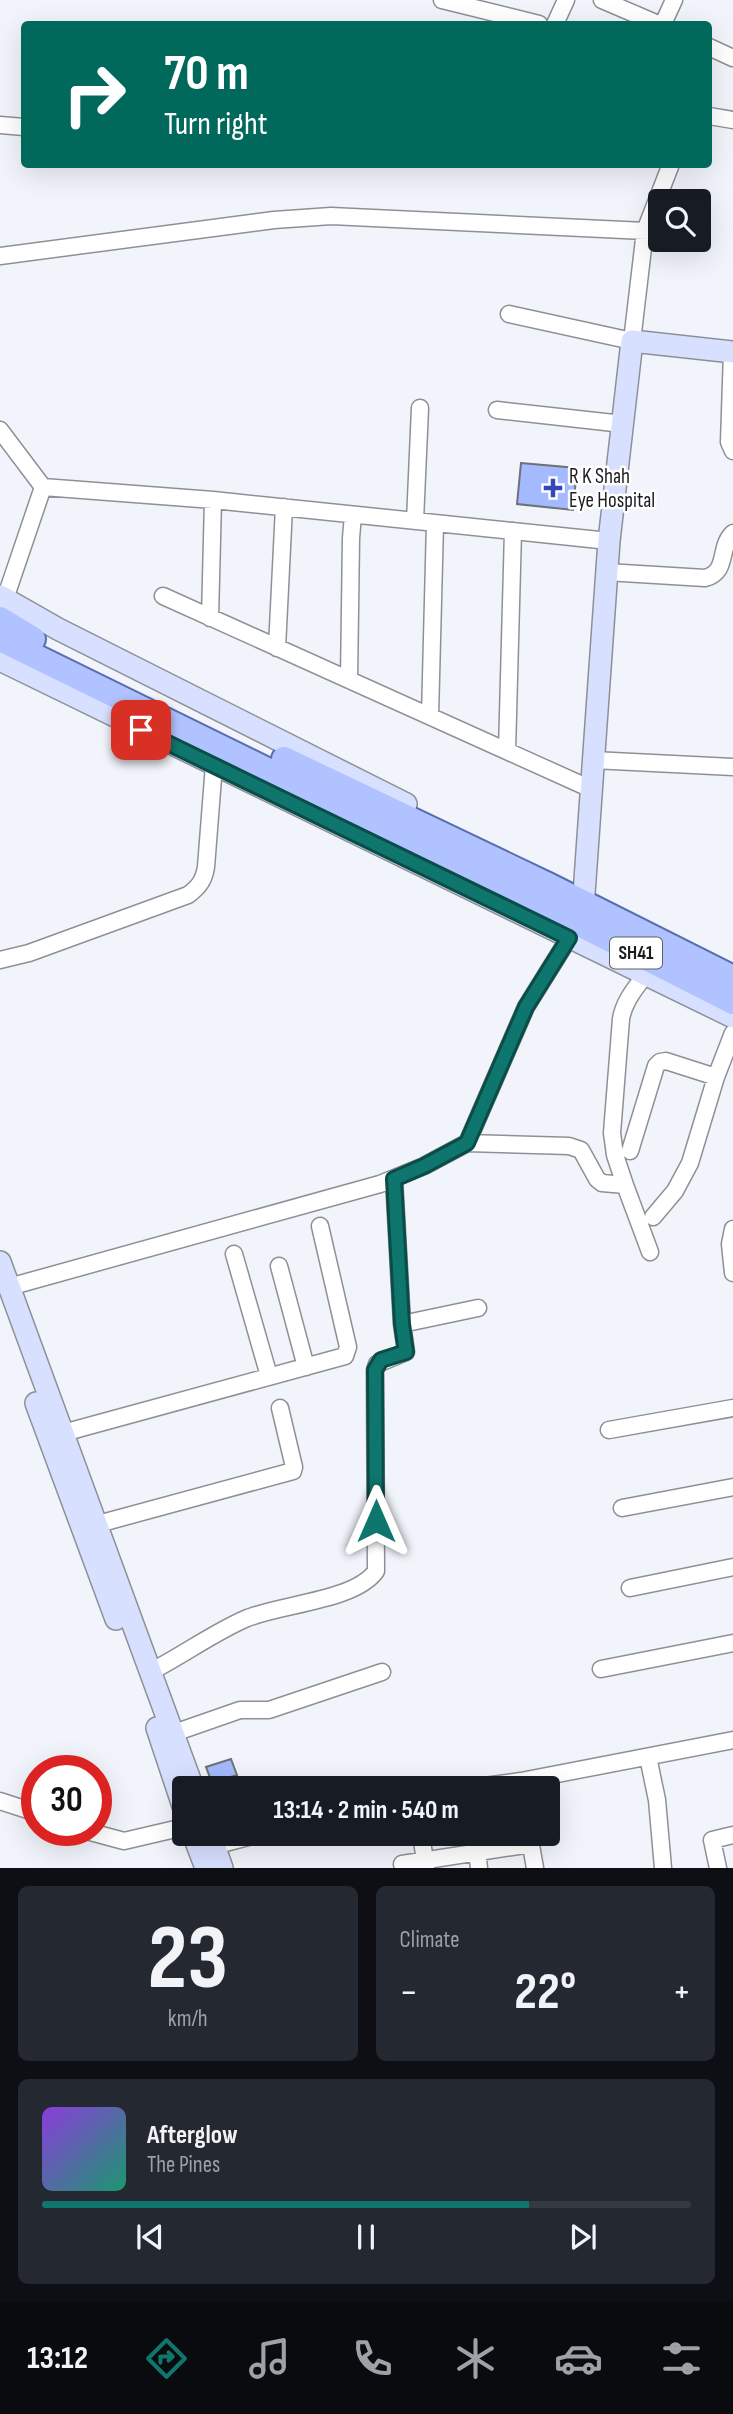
<!DOCTYPE html>
<meta charset="utf-8">
<style>
body{margin:0;font-family:"Sofia Sans Condensed",sans-serif;background:#242831;color:#f1f3f6;height:100vh;display:flex;flex-direction:column;font-size:26px;white-space:nowrap}
*{box-sizing:border-box;margin:0}
p{font-size:23px;color:#9ea1a6}
.icon{flex:none;width:38px;height:38px;fill:none;stroke:currentColor;stroke-width:2;stroke-linecap:round;stroke-linejoin:round}
.map{position:relative;height:1868px;overflow:hidden}
.drawer{display:flex;flex-direction:column;gap:18px;padding:18px;background:#0d0f14;flex:1}
.drawer>*{flex:none}
.guide{position:absolute;left:21px;top:21px;width:691px;height:147px;border-radius:7px;box-shadow:0 7px 28px #0002;background:#00695c;color:#fff;overflow:hidden}
.buttons{position:absolute;left:648px;top:189px;display:grid;gap:14px}
.buttons a{display:grid;place-items:center;width:63px;height:63px;border-radius:7px;background:#171b24;box-shadow:0 7px 28px #0002;font-size:35px}
.speed{position:absolute;left:21px;top:1755px;display:flex;gap:14px;font-size:35px;font-weight:700;text-align:center}
.speed>*{display:grid;place-content:center;width:91px;height:91px;border-radius:50%;background:#171b24;box-shadow:0 7px 28px #0002;line-height:1}
.speed .limit{border:10px solid #d22;background:#fff;color:#111}
.pin{position:absolute;display:grid;place-items:center;width:60px;height:60px;color:#fff;margin:-30px;border-radius:14px;box-shadow:0 4px 10px #0006}
.me{position:absolute;width:77px;margin:-38px;rotate:0deg;stroke-linejoin:round;filter:drop-shadow(0 0 5px #0008)}
.turn{display:flex;align-items:center;gap:24px;height:147px;padding:0 28px;font-size:32px}
.turn .icon{width:91px;height:91px;stroke-width:2.5}
.turn b{display:block;font-size:49px;line-height:60px}
.big{font-size:52px;font-weight:700;line-height:1.1}
.drawer .tile{flex:1;display:flex;flex-direction:column;justify-content:center;gap:10px;min-width:0;padding:0 24px;border-radius:10px;background:#242831}
.drawer .dial{align-items:center;gap:0}
.dial b{font-size:91px;line-height:1}
.song{display:flex;align-items:center;gap:21px}
.cover{width:84px;height:84px;border-radius:10px;background:linear-gradient(135deg,hsl(270 70% 55%),hsl(160 70% 35%))}
.played{height:7px;border-radius:4px;background:linear-gradient(90deg,#0f766e 75%,#363941 75%)}
.keys{display:flex;justify-content:space-around;direction:ltr}
.heat{display:flex;justify-content:space-between;align-items:center;font-size:38px;direction:ltr}
.drawer .tiles{flex:1;display:grid;gap:18px;grid-template-columns:1fr 1fr}
.tile:last-child{grid-column:span 2}
.trip{position:absolute;left:172px;top:1776px;width:388px;height:70px;border-radius:7px;background:#171b24;box-shadow:0 7px 28px #0002;font-weight:700;line-height:70px;text-align:center}
.dock{display:flex;height:112px;justify-content:space-around;align-items:center;background:#090b0e;color:#9ea1a6}
.dock .icon{width:49px;height:49px}
.dock .current{color:#0f766e}
.dock b{font-size:32px;color:#f1f3f6}
.map>svg:first-child{display:block}
</style>
<div class="map">
<svg width="733" height="1868" viewBox="0 0 733 1868">
<rect width="100%" height="100%" fill="#f2f4fb"/>
<path fill="#a3bafe" stroke="#6f7177" stroke-width="2" d="M521 463 577 468 573 510 517 504Z
M231 1759 237 1775 212 1783 206 1767Z"/>
<g fill="none" stroke-linecap="round" stroke-linejoin="round">
<g stroke="#8e9096" stroke-width="19">
<path id="street" d="M442 0 539 24
M602 0 658 24
M555 24 566 0
M663 24 674 0
M709 47 733 58
M709 116 733 120
M0 125 24 127
M0 256 274 220 331 216 645 231
M509 314 632 341 645 231 671 164
M732 352 729 442 733 451
M497 410 623 424
M0 430 43 487 213 500 609 541
M415 521 420 408
M606 572 705 578C729 572 718 547 733 533
M163 596 591 789
M5 599 43 487
M210 618 213 500
M277 648 284 507
M349 680 351 538 353 515
M430 716 435 523
M507 751 513 531
M593 760 733 767
M0 960 29 953 188 895C199 887 204 880 206 867L214 765
M467 1143 569 1146 581 1150 597 1179 602 1183 625 1185 650 1252
M630 1151 656 1066 660 1062 666 1061 716 1077
M394 1179 402 1324
M625 1185 615 1155 612 1133 621 1019C624 1001 635 989 645 975
M653 1217 675 1191 690 1163 716 1077 733 1033
M733 1229 730 1244 733 1273
M234 1254 269 1376
M279 1266 306 1367
M9 1287 380 1184 424 1166 467 1143 526 1007 569 938
M609 1430 733 1408
M63 1433 345 1356 348 1347 320 1226
M622 1508 733 1487
M98 1524 293 1471 294 1467 280 1408
M630 1588 733 1567
M601 1669 733 1643
M150 1672C181 1656 215 1632 245 1619 280 1604 355 1601 376 1571L375 1370 377 1364 406 1352 402 1324 478 1308
M174 1733 240 1710H269L382 1672
M648 1757 657 1800 663 1868
M469 1788 521 1781 733 1740
M0 1801 37 1813
M83 1830 124 1841 184 1827
M421 1834 426 1868
M475 1834 479 1868
M529 1834 535 1868
M214 1846 260 1834
M402 1864 531 1844
M718 1868 712 1840 733 1835"/>
</g>
<g stroke="#8e9096" stroke-width="24">
<path id="secondary" d="M0 596 58 629 406 804
M0 660 733 1017
M584 894 609 541 632 341 733 352
M0 1262 193 1788
M36 1403 116 1619
M157 1728 184 1809
M193 1834 206 1868
M210 1834 222 1868"/>
</g>
<g stroke="#596db0" stroke-width="28">
<path id="primary" d="M0 619 33 639
M0 639 540 904 733 1002
M284 759 548 885 733 978"/>
</g>
<use href="#street" stroke="#fff" stroke-width="16"/>
<use href="#secondary" stroke="#d7e0ff" stroke-width="21"/>
<use href="#primary" stroke="#b0c2ff" stroke-width="24"/>
</g>
<g fill="none" stroke-linecap="round" stroke-linejoin="round">
<g stroke="#0a4d48" stroke-width="18">
<path id="route" d="M141 730 569 938 526 1007 467 1143 424 1166 394 1179 402 1324 406 1352 381 1360 375 1370 376 1521"/>
</g>
<use href="#route" stroke="#0f766e" stroke-width="12"/>
</g>
<path fill="#3348b9" stroke="#fff" stroke-width="2.5" d="M549.5 477.5h7v7h7v7h-7v7h-7v-7h-7v-7h7z"/>
<g text-anchor="middle" dominant-baseline="central" stroke-width="5" stroke-linejoin="round" paint-order="stroke">
<rect fill="#fff" stroke="#5f6062" stroke-width="2" x="610" y="937.5" width="52" height="31" rx="5"/>
<g font-size="19" font-weight="bold" fill="#1b1c1e">
<text x="636" y="953">SH41</text>
</g>
<g font-size="21" fill="#1b1c1e" stroke="#fff" text-anchor="start">
<text x="569" y="476">R K Shah<tspan x="569" dy="24">Eye Hospital</tspan></text>
</g>
</g>
</svg>
<div class="buttons">
<a><svg class="icon" aria-label="search" viewBox="0 0 24 24"><circle cx="10" cy="10" r="6"/><path d="M15 15l6 6"/></svg></a>
</div>
<div class="speed"><div class="limit">30</div></div>
<div class="pin" style="left:141px;top:730px;background:#d93025"><svg class="icon" aria-label="arrive" viewBox="0 0 24 24"><path d="M6 21V4h12l-3 4 3 4H6"/></svg></div>
<svg class="me" style="left:376px;top:1521px" viewBox="-20 -20 40 40"><path d="M0-17L14 15 0 8-14 15z" fill="#0f766e" stroke="#fff" stroke-width="4"/></svg>
<div class="trip">13:14 · 2 min · 540 m</div>
<div class="guide">
<div class="turn"><svg class="icon" aria-label="right" viewBox="0 0 24 24"><path d="M7 20v-9h11M14 6l5 5-5 5"/></svg><div><b>70 m</b>Turn right</div></div>
</div>
</div>
<section class="drawer">
<div class="tiles">
<div class="tile dial"><b>23</b><p>km/h</p></div>
<div class="tile"><p>Climate</p>
<div class="heat"><a>−</a><b class="big">22°</b><a>+</a></div>
</div>
<div class="tile">
<div class="song"><i class="cover"></i><div><b>Afterglow</b><p>The Pines</p></div></div>
<div class="played"></div>
<div class="keys"><svg class="icon" aria-label="previous" viewBox="0 0 24 24"><path d="M18 5L8 12l10 7zM5 5v14"/></svg><svg class="icon" aria-label="pause" viewBox="0 0 24 24"><path d="M8 5v14M16 5v14"/></svg><svg class="icon" aria-label="next" viewBox="0 0 24 24"><path d="M6 5l10 7-10 7zM19 5v14"/></svg></div>
</div>
</div>
</section>
<nav class="dock">
<b>13:12</b>
<svg class="icon current" aria-label="directions" viewBox="0 0 24 24"><path d="M12 3l9 9-9 9-9-9zM9 14v-3h6M13 9l2 2-2 2"/></svg>
<svg class="icon" aria-label="music" viewBox="0 0 24 24"><path d="M9 18V5l10-2v13"/><circle cx="6" cy="18" r="3"/><circle cx="16" cy="16" r="3"/></svg>
<svg class="icon" aria-label="phone" viewBox="0 0 24 24"><path d="M5 4h4l2 5-3 2q2 4 5 5l2-3 5 2v4C11 20 4 13 5 4z"/></svg>
<svg class="icon" aria-label="climate" viewBox="0 0 24 24"><path d="M12 3v18M4 7l16 10M4 17L20 7"/></svg>
<svg class="icon" aria-label="car" viewBox="0 0 24 24"><path d="M5 17H2v-5l4-1 3-4h7l3 4 3 1v5h-3M9 17h6M6 11h13"/><circle cx="7" cy="17" r="2"/><circle cx="17" cy="17" r="2"/></svg>
<svg class="icon" aria-label="filters" viewBox="0 0 24 24"><path d="M4 7h16M4 17h16"/><circle cx="9" cy="7" r="2"/><circle cx="15" cy="17" r="2"/></svg>
</nav>
